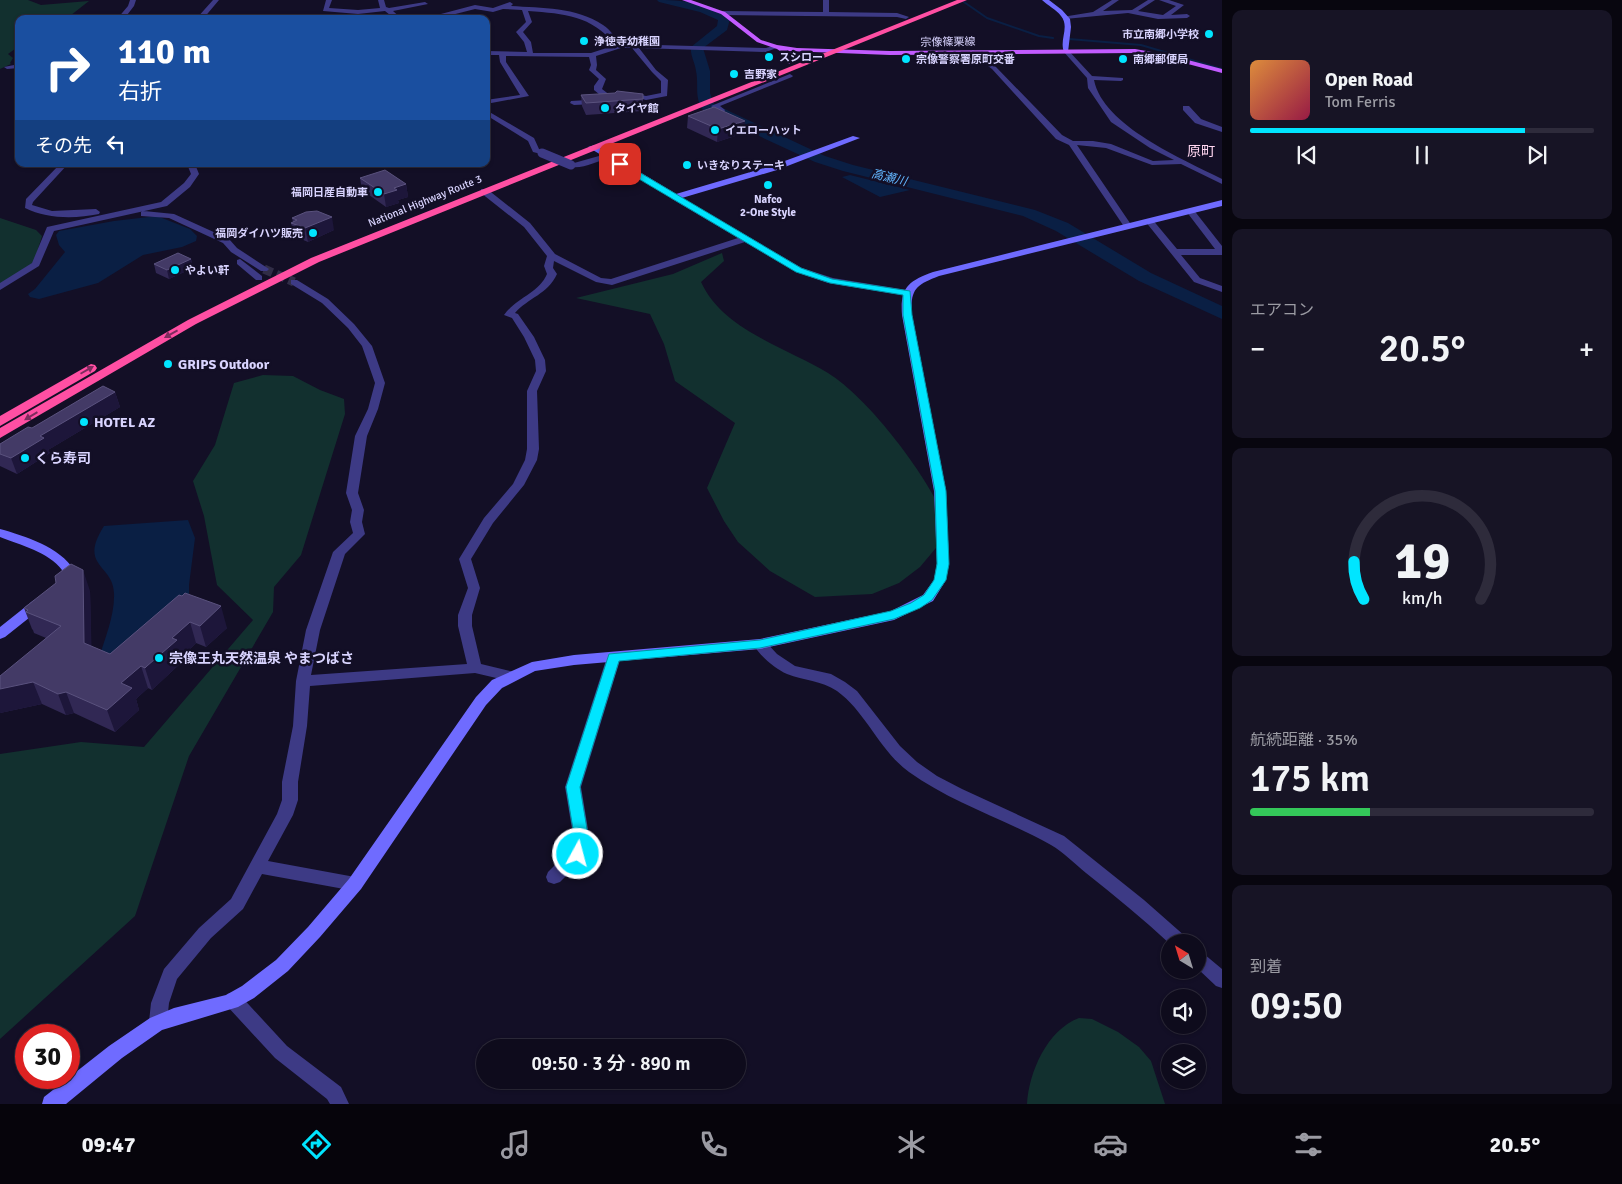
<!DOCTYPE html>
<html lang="ja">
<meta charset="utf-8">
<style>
body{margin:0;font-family:Signika,"Noto Sans JP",sans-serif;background:#171425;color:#f1f3f6;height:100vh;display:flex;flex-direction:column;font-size:19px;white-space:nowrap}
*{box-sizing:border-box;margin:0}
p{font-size:16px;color:#9b9ba3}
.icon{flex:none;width:28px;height:28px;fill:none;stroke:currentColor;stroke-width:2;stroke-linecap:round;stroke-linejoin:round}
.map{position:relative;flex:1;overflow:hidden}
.side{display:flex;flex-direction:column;gap:10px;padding:10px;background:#08060f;width:400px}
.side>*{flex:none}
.hud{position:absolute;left:15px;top:15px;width:475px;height:152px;border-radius:10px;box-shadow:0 1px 4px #0004,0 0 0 1px #2e2b3b;background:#1a4fa0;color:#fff;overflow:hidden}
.needle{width:32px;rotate:322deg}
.controls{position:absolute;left:1161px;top:934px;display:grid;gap:10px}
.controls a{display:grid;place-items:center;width:45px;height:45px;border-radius:50%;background:#0e0b1c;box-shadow:0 1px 4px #0004,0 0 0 1px #2e2b3b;font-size:25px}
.speed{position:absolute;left:15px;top:1024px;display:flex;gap:10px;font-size:25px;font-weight:700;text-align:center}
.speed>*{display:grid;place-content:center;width:65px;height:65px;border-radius:50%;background:#0e0b1c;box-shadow:0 1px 4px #0004,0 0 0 1px #2e2b3b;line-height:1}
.speed .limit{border:8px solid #d22;background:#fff;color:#111}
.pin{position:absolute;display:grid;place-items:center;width:42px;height:42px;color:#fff;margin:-21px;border-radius:10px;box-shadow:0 2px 8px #0006}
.me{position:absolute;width:55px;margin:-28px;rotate:7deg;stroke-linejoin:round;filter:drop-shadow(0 0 4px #0008)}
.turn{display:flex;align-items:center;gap:18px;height:105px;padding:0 20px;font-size:22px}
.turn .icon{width:65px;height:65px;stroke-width:2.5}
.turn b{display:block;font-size:35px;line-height:42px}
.then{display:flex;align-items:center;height:48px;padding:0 20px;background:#0003;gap:10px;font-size:19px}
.big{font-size:38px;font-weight:600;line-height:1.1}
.side .tile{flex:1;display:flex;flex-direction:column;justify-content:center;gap:8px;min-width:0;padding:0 18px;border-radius:10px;background:#171425}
.side .dial{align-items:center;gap:0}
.dial svg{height:130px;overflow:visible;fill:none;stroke:#2e2b3b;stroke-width:7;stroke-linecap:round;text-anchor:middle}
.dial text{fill:#f1f3f6;stroke:none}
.song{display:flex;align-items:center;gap:15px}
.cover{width:60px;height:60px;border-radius:8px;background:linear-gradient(135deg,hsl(30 70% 55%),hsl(340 70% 35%))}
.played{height:5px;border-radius:2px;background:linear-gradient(90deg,#00e5ff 80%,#2e2b3b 80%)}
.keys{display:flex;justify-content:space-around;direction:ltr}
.heat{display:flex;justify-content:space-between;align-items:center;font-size:28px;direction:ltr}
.charge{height:8px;border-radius:4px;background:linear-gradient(90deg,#34c759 35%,#2e2b3b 0)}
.trip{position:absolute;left:476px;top:1039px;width:270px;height:50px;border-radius:25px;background:#0e0b1c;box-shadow:0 1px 4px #0004,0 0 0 1px #2e2b3b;font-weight:600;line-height:50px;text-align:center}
.dock{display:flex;height:80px;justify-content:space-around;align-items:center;background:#06040b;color:#9b9ba3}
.dock .icon{width:35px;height:35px}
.dock .active{color:#00e5ff}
.dock b{font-size:22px;color:#f1f3f6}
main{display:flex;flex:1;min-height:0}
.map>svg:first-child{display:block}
</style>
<main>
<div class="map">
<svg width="1222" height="1104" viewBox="0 0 1222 1104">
<rect width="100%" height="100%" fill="#130f26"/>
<path fill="#12302f" d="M0 0H28L41 5 89 1 66 19H19V46L8 54 13 58 10 63 11 64 0 69Z
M0 218 36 230 42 236 34 262 0 285Z
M722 253 724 261 701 282C723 330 785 347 828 373 867 397 921 468 941 510 945 517 945 527 946 536L920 567 899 583 872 594 815 597 770 571 738 542 724 521 707 488 735 423 675 381 664 344 650 314 576 298 673 274Z
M263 375 293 376 320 390 344 399 345 414 301 555 274 587 273 612 189 756 135 916 0 1039V754L81 742 144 747 253 620 217 585 204 516 193 481 215 445 234 383Z
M1079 1018 1092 1019 1118 1032 1139 1047 1151 1061 1165 1104H1027C1029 1072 1047 1030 1079 1018Z"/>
<path fill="#0a1f44" d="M850 175 910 190 880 197 842 177Z
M157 216 190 229 197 236 196 241 182 247 143 255 98 283 39 299 30 297 28 294 35 289 65 252 59 245 56 235 59 231 114 221Z
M188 520 195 538 189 585V603L119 666 99 658C105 638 115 615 114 593 113 564 78 567 104 526Z"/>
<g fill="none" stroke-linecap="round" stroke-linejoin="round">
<path stroke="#0a1f44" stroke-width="2" d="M961 0 987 18 1039 36 1053 38
M1069 39 1141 45 1222 69"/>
<path fill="#0a1f44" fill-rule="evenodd" d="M657 0C678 0 716 2 730 19L727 30 703 48 710 71V93L714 104 825 156 853 165 1035 210 1068 223 1151 273 1222 306V319L1139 281 1056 231 1023 216 843 171 815 162 703 110C694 97 699 85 696 71 695 62 690 56 691 47L717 26 718 20 700 12 659 2Z"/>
<path stroke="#312d47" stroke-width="9" stroke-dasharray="9 4.5" stroke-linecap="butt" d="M264 269 294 282"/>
<path fill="#3d3a85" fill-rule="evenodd" d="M130 0H136L134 6 124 19H117L128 6Z
M213 0H219L203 19H196Z
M326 0H332L329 8 358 10 380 8 378 0H384L386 7 389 8 425 2 428 4 393 11 402 19H395L385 11 358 14 323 11Z
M823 0H829V12L897 13 909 17 906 19 897 17 723 15 720 13 723 11 823 12Z
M1112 0H1119L1103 11 1132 10 1148 0H1155L1138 11 1163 15 1176 6 1159 0H1169L1184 5 1171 15 1187 14 1190 16 1187 18 1158 19 1128 13 1065 19 1062 17 1093 12Z
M510 2 513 4 511 6C542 8 576 7 603 25 611 30 615 38 622 44L766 48 776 45 779 47 766 52 639 48 656 70 668 80 667 96 646 100 623 94 627 92 646 96 661 93V81L652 72 632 48H621L596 56 597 65 596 70 606 79 602 89 615 99V103L574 105 570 103 571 101 605 99 594 90V86L599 79 589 70 591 65 589 57 506 56V62L529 96 486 104V100L520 95 500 62 499 55H486V51L527 52 524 42 516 32 526 22 522 10 503 9 493 12 475 9 436 19H422L475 5 493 8ZM528 11C566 14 590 15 616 45L591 53H533L531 42 523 32 532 22Z
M973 50 996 67 1062 135 1073 141H1093L1111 144 1153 161 1174 160 1150 148 1111 122 1088 88 1087 78 1063 51 1068 50 1092 76 1123 78V80L1121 81 1094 80C1103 126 1183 159 1222 179V184L1181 164 1152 165 1106 148 1077 145 1132 226 1125 228 1069 145 1056 139 992 69 971 53 970 52Z
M19 64V68L7 69 4 67Z
M790 74 793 76 792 77 720 106 725 110 724 112H718L711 106Z
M1183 106H1189L1201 119 1222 127V132L1195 123 1183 110Z
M486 110 534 138 539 149 546 153 545 155 533 152 528 141 486 115Z
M606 154H609V158C597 161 577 172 567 165Z
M60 164H68L33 202 32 205 52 211 96 209 100 212 99 214C75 219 47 219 25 208L26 199Z
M187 164H195L199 174 190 187 167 206 54 231 39 266 0 290V283L32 263 47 227 161 202 184 183 191 174Z
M481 189H487L530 223 555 254 601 278 611 279 738 238 672 199 671 197 675 194 802 268 833 278 907 290 912 293 907 296 828 283 796 272 745 242 612 285 596 282 554 261 553 268 557 274C548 294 528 298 515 313L518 314 534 337 545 360 546 371 537 391 539 449 537 460 524 485 493 523 471 559 480 588 472 615V626L481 664 514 672 516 676 514 680 509 681 475 673 310 686 307 726 298 782V800L293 815 268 861 355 877 361 879 363 884 361 889 355 891 262 874 243 909 211 938 177 979 169 1003 167 1022 164 1028 158 1030 152 1028 149 1022 151 1003 164 969 199 928 231 899 277 814 282 800V782L293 726 296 681 306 630 333 552 353 533 350 522 352 510 346 493 355 436 368 409 375 383 362 346 348 328 322 303 291 284V280H297L328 299 354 324 372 346 385 383 378 409 367 436 358 493 364 510 362 522 365 534 345 554 320 630 311 675 467 664 458 626V615L468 588 459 559 484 518 513 484 525 460 527 449V391L536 371 535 360 524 337 512 318 504 315C516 298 539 293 547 274L544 266 547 256 524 227 481 193Z
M1190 208 1193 209 1222 246V255H1181L1200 278 1222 286V292L1194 282 1145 221 1152 219 1177 249H1215L1186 211Z
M144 211 174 214 229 239 237 248 269 269 267 271H261L231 252 223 243 169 218 141 216V212Z
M240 259 262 276V280H256L237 264V260Z
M760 639 765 641 777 654 795 666 831 674 845 682 857 691 900 746 917 762 937 776 962 789 1064 836 1144 900 1186 937 1188 942 1170 944C1143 919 1115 896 1086 873 1075 864 1063 852 1051 845 1005 819 952 803 909 772 879 750 866 712 837 691 821 680 804 681 787 674 774 668 760 656 753 644L755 641Z
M614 652 619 654 621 657 581 787 590 841 583 859 560 882 554 884 548 882 546 877 548 872 570 850 574 841 565 787 607 657 609 654Z
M1198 951 1204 954 1222 969V988L1216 986 1198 969Z
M233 992 239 994 287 1046 341 1087 349 1104H330L327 1099 275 1058 227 1006 224 1000 227 994Z"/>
<path fill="#6f6bff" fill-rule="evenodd" d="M1042 0H1049L1062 10 1070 19 1071 27 1068 52H1064C1059 40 1070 27 1061 16 1056 9 1048 6 1042 0Z
M853 136 860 138 777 170 675 200 588 147 595 145 676 194 771 166Z
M1222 200V206L939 276C916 285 910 289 912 315L946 491 949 563 946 580 933 601 894 620 760 649 574 665 535 671 502 688 486 705 361 889 320 937 288 971 254 998 238 1007 162 1030 122 1058 66 1104H42L44 1097 109 1046 150 1018 174 1008 226 995 242 986 276 960 308 927 349 879 476 697 492 680 532 662 574 655 760 639 891 611 923 595 934 580 937 563 934 491 902 315C900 288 908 281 933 272Z
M0 529C25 536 60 547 74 570L69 585H59L58 582 62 570C49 552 20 545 0 537Z
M39 599 44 600 46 603 44 606 5 637 0 639V627L34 600Z"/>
<path fill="#c25bff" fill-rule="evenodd" d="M682 0H691L725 12 761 40 777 45 797 48 890 51 1135 49 1169 55 1222 69V73L1169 59 1135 53 890 55 788 51 796 56 789 64 786 62 789 57 777 49 757 42 721 14Z"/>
<path fill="#ff4fa3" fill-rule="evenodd" d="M957 0H967L319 262 196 324 0 438V428L188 320 311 258Z
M91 364 95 365 97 368 95 371 0 426V416Z"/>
<path stroke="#3d3a85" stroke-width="9" d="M542 153 571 165"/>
</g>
<path fill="#312854" d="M643 94V111L586 115 582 106 581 95Z
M688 116 744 133 717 142 687 128Z
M360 178 406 184 408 197 398 200 399 203 386 207 362 190Z
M292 218 334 230 308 242 294 236 291 223 293 222Z
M191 259 193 268 169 279 156 273 154 264Z
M115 392 120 407 48 450 50 453 17 474 0 466V444L32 428Z
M90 591 91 646 110 654 179 595 227 628 206 647 196 643 182 657 183 661 154 688 152 690 148 688 136 699 139 710 115 732 74 713 66 715 42 704 0 713 46 638 34 633 33 630 32 629 24 608Z"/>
<path fill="#1d163a" d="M745 121 744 133 717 142 718 129Z
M406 184 408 197 398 200 399 203 386 207 384 194 394 188Z
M332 217 334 230 308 242 305 228Z
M191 259 193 268 169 279 167 270Z
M115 392 120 407 48 450 50 453 17 474 11 458 40 436Z
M83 570 90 591 92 664 84 643Z
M221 606 227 628 206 647 200 626Z
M190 622 196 643 182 657 183 661 152 690 145 668 172 638Z
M141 666 148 688 136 699 139 710 115 732 107 710 121 683Z
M33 682 42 704 0 713V689Z
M66 692 74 713 66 715 58 694Z"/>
<path fill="#433a66" stroke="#5a527e" d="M617 91 643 94V99L586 103 581 95 615 93Z
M714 107 745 121 718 129 688 116Z
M385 170 406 184 394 188 397 190 384 194 360 178Z
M317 211 332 217 305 228 291 223 297 220 292 218 306 212Z
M178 253 191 259 167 270 154 264Z
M103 386 115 392 40 436 44 438 11 458 0 454V444L28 427 32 428Z
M71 564 83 570 84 643 110 654 179 595 182 596 185 593 221 606 200 626 190 622 172 638 177 640 147 666 145 668 141 666 121 683 132 688 107 710 66 692 58 694 33 682 0 689V676L61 626 26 612 28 610 24 608 56 583 55 576Z"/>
<defs><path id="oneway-solid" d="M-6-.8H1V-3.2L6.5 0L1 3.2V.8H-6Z" transform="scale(1.25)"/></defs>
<g fill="#7d2c5e">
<use href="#oneway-solid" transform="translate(171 334) rotate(151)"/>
<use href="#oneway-solid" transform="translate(87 370) rotate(-30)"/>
<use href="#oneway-solid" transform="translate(31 416) rotate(149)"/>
</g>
<path fill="#00e5ff" stroke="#0095a6" d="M617 162H622L801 268 832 279 910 291 912 315 946 491 949 564 946 580 932 600 920 608 894 619 760 648 619 661 580 787 589 841 583 858 578 860 572 858 570 854 575 841 566 787 609 654 760 640 891 611 911 603 924 595 934 580 937 564 935 491 903 315V295L830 283 796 272 617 166Z"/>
<g fill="#00e5ff" stroke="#130f26" stroke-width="2">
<circle cx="1209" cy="34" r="5"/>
<circle cx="584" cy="41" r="5"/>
<circle cx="769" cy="57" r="5"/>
<circle cx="906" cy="59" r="5"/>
<circle cx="1123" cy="59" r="5"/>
<circle cx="734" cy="74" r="5"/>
<circle cx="605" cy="108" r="5"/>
<circle cx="715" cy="130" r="5"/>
<circle cx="687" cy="165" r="5"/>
<circle cx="768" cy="185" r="5"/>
<circle cx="378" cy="192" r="5"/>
<circle cx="313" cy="233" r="5"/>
<circle cx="175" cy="270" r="5"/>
<circle cx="168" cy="364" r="5"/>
<circle cx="84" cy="422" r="5"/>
<circle cx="25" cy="458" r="5"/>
<circle cx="159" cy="658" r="5"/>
</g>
<g text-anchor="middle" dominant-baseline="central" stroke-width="5" stroke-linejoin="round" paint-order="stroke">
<g font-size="11" font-weight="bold" fill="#d9d4ff" stroke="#130f26" text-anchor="start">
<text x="1199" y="34" text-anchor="end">市立南郷小学校</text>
<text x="594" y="41">浄徳寺幼稚園</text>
<text x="779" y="57">スシロー</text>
<text x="916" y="59">宗像警察署原町交番</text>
<text x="1133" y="59">南郷郵便局</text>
<text x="744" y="74">吉野家</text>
<text x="615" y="108">タイヤ館</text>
<text x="725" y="130">イエローハット</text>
<text x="697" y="165">いきなりステーキ</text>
<text x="368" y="192" text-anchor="end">福岡日産自動車</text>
<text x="768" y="199" text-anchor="middle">Nafco<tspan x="768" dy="13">2-One Style</tspan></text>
<text x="303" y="233" text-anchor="end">福岡ダイハツ販売</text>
<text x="185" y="270">やよい軒</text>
</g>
<g font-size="11" fill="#d9d4ff" stroke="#130f26">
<text transform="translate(948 42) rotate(-1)">宗像篠栗線</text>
<text transform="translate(425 201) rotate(-22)">National Highway Route 3</text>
</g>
<g font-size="12" font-style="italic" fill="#62b6ff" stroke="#130f26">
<text transform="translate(889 178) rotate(14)">高瀬川</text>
</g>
<g font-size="14" fill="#ffd6f0" stroke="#130f26">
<text x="1201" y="151">原町</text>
</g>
<g font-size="14" font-weight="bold" fill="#d9d4ff" stroke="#130f26" text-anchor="start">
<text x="178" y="364">GRIPS Outdoor</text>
<text x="94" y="422">HOTEL AZ</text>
<text x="35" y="458">くら寿司</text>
<text x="169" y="658">宗像王丸天然温泉 やまつばさ</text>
</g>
</g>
</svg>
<div class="controls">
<a><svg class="needle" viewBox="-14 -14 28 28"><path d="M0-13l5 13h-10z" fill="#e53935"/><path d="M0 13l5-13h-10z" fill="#9b9ba3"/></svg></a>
<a><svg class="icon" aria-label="sound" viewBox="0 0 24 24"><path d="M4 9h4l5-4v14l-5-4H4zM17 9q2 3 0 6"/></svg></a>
<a><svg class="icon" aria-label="layers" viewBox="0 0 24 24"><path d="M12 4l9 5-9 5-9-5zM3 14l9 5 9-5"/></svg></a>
</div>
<div class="speed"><div class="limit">30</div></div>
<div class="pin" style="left:620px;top:164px;background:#d93025"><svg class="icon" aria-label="arrive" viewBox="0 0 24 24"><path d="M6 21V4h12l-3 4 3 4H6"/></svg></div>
<svg class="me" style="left:578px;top:854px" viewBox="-20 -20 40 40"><circle r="17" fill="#00e5ff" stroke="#fff" stroke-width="3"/><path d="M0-11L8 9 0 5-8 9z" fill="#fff"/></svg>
<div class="trip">09:50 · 3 分 · 890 m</div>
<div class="hud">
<div class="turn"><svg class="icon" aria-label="right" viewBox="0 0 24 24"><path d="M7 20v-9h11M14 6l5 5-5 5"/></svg><div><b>110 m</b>右折</div></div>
<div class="then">その先<svg class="icon" aria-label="left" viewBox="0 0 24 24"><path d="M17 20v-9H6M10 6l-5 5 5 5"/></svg></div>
</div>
</div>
<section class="side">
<div class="tile">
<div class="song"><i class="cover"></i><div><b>Open Road</b><p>Tom Ferris</p></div></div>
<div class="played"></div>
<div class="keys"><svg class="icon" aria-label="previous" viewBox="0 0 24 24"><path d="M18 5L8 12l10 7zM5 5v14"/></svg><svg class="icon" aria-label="pause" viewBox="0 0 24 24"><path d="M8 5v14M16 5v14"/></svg><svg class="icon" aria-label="next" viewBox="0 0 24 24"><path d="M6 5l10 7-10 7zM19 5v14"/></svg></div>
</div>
<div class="tile"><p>エアコン</p>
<div class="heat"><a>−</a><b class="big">20.5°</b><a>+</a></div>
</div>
<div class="tile dial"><svg viewBox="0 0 100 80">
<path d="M14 69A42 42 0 1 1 86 69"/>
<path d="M14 69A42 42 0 0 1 8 46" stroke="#00e5ff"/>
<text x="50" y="56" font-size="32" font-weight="700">19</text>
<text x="50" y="72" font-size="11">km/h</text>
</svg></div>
<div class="tile"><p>航続距離 · 35%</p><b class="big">175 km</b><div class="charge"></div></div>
<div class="tile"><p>到着</p><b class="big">09:50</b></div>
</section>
</main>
<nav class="dock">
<b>09:47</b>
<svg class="icon active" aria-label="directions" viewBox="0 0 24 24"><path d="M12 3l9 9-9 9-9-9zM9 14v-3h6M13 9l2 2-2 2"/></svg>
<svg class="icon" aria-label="music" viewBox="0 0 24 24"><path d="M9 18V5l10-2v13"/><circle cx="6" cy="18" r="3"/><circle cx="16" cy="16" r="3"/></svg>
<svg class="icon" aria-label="phone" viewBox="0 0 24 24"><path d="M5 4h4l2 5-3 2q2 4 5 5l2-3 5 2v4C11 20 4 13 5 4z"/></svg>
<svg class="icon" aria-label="climate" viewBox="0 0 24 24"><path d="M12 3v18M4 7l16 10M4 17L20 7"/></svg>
<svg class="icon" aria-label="car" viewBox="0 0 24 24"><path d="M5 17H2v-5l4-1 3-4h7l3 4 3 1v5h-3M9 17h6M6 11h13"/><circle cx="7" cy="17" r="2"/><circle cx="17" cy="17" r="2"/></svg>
<svg class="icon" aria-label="filters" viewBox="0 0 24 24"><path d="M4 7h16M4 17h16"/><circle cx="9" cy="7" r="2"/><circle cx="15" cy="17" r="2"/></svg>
<b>20.5°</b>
</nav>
